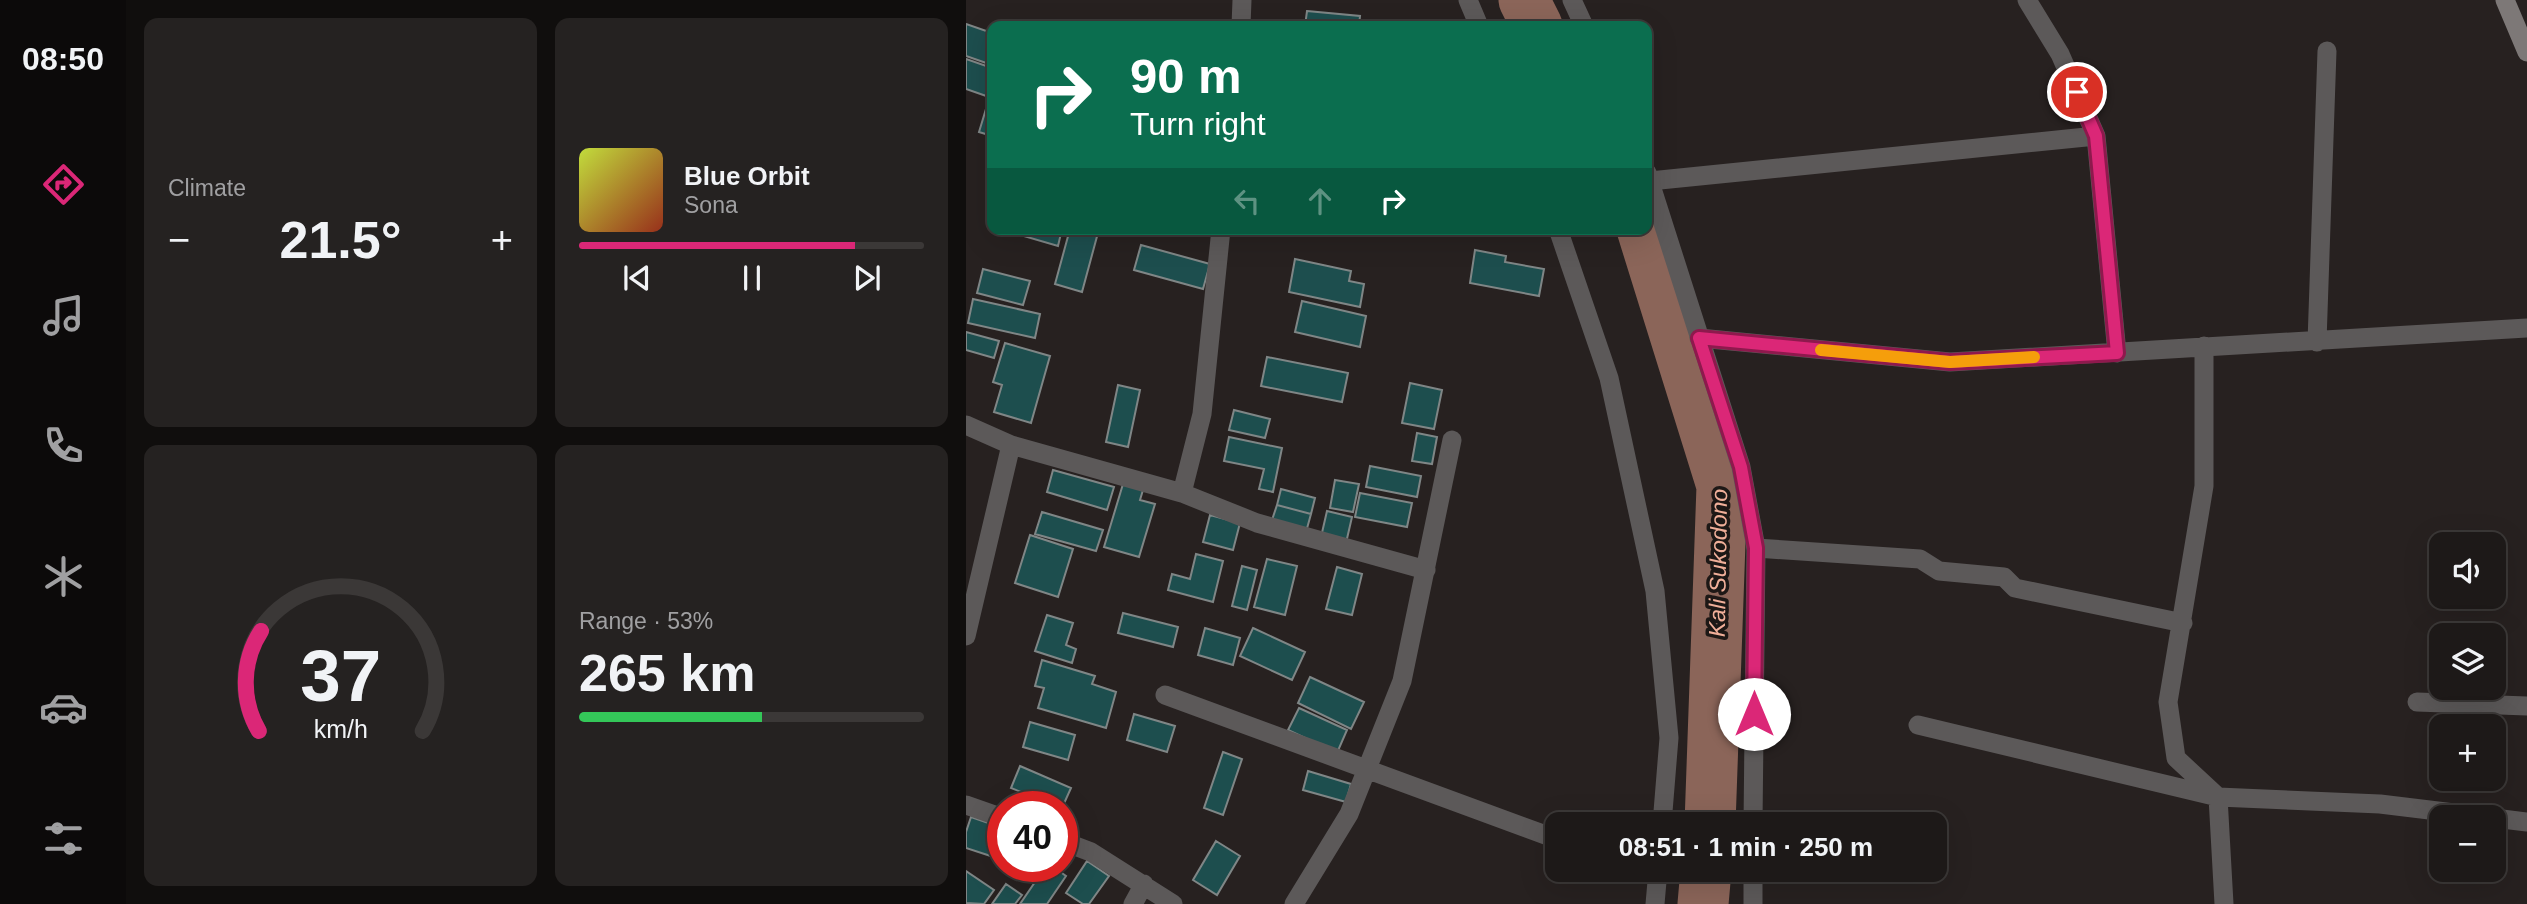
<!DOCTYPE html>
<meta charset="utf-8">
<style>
body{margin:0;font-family:Helvetica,sans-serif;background:#252221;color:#f1f3f6;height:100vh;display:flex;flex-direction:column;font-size:26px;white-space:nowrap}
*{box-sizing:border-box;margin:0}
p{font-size:23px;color:#a0a0a2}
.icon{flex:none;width:38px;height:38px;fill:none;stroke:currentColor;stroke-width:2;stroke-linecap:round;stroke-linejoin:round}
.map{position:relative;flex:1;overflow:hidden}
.sheet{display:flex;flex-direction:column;gap:18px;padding:18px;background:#100e0d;width:840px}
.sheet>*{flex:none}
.hud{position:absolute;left:21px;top:21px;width:665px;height:214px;border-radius:14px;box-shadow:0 7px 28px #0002,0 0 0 2px #3b3837;background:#0b6e4f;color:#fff;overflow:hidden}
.fabs{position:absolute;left:1463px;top:532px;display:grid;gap:14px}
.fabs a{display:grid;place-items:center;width:77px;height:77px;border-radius:14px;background:#1d1918;box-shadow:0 7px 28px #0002,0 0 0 2px #3b3837;font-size:35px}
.speed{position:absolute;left:21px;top:791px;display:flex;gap:14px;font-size:35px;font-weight:700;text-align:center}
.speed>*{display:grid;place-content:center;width:91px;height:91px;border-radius:50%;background:#1d1918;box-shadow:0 7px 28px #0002,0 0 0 2px #3b3837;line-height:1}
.speed .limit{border:10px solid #d22;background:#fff;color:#111}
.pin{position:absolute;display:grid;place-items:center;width:60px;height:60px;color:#fff;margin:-30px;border:4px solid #fff;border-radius:50%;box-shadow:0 2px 7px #0007}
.me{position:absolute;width:77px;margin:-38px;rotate:0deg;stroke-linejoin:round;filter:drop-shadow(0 0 5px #0008)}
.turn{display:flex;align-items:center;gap:24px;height:147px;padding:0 28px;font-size:32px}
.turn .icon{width:91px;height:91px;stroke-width:2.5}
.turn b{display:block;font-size:49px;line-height:60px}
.lanes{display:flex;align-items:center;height:66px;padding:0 28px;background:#0003;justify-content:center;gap:35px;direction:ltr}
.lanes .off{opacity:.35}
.big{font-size:52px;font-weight:600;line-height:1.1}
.sheet .widget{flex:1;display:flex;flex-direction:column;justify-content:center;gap:10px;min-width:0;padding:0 24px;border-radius:14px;background:#252221}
.sheet .dial{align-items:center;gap:0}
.dial svg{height:182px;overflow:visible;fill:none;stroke:#3b3837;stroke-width:7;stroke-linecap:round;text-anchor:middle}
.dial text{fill:#f1f3f6;stroke:none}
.song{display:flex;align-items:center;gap:21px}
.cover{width:84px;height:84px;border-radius:10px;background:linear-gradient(135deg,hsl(70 70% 55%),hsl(10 70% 35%))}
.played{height:7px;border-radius:4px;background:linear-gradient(90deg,#db2777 80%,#3b3837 80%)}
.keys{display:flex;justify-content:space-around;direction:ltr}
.heat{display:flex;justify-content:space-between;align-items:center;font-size:38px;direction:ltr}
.charge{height:10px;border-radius:5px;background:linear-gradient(90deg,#34c759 53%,#3b3837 0)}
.sheet .tiles{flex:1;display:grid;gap:18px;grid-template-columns:repeat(2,1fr)}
.trip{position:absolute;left:579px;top:812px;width:402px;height:70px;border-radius:14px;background:#1d1918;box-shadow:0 7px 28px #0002,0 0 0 2px #3b3837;font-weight:600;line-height:70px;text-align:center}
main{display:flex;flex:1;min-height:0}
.tabs{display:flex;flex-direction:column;width:126px;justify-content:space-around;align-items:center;background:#0c0a0a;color:#a0a0a2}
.tabs .icon{width:49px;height:49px}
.tabs .active{color:#db2777}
.tabs b{font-size:32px;color:#f1f3f6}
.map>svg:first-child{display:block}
</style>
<main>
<nav class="tabs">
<b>08:50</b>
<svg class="icon active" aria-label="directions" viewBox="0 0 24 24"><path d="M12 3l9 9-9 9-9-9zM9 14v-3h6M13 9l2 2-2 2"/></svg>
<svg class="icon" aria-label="music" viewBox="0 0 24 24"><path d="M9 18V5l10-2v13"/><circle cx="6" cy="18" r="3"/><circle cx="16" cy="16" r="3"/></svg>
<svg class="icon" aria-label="phone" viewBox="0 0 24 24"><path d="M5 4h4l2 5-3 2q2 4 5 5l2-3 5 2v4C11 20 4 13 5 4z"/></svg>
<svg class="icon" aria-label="climate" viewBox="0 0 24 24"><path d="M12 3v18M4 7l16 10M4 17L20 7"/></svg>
<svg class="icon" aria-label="car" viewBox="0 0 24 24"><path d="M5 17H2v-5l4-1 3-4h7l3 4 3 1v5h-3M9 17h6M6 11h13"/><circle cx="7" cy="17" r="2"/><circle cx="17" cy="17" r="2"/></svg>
<svg class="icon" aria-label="filters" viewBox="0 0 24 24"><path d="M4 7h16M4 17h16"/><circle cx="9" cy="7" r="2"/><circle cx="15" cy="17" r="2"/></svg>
</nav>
<section class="sheet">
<div class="tiles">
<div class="widget"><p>Climate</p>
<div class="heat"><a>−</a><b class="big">21.5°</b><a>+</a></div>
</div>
<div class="widget">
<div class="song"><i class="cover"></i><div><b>Blue Orbit</b><p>Sona</p></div></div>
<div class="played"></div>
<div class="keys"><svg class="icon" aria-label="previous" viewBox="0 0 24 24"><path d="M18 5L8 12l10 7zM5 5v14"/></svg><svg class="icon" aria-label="pause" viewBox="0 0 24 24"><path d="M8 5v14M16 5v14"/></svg><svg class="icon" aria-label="next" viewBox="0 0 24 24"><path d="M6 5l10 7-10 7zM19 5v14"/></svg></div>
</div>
<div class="widget dial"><svg viewBox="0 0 100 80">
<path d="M14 69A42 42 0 1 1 86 69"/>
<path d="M14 69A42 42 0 0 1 15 25" stroke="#db2777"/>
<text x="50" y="56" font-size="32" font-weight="700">37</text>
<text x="50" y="72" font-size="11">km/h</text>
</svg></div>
<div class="widget"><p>Range · 53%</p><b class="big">265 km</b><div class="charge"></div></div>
</div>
</section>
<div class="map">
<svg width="1561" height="904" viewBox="0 0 1561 904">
<rect width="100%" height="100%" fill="#272120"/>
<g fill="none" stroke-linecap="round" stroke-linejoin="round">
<path stroke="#8b6559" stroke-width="51" d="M558 0 571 26
M676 229 756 486 744 824
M737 904 740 870"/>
</g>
<path fill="#1d4e4e" stroke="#7f8686" stroke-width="2" d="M341 11 394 16 393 26H339Z
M0 24 26 33V65L0 56Z
M0 59 26 68V98L0 89Z
M20 109 26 110V136L13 132Z
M34 229H96L92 246Z
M104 229H133L116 292 89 284Z
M175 245 244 264 237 289 168 270Z
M509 250 540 256 539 262 578 269 573 296 504 283Z
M329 259 385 271 383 281 398 284 394 307 323 292Z
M17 269 64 281 57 305 11 293Z
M7 299 74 314 69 338 2 323Z
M336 301 400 316 394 347 329 332Z
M0 332 33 341 28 358 0 350Z
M39 343 84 356 65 423 28 412 36 385 27 382Z
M301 357 382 373 376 402 295 386Z
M444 383 476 390 468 429 436 423Z
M152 385 174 390 162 447 140 442Z
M268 410 304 419 299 438 263 430Z
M451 433 471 437 466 464 446 461Z
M263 437 316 448 307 492 293 489 298 469 258 461Z
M404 466 455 476 451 497 400 487Z
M87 470 148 487 141 510 81 492Z
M369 480 393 484 387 512 364 508Z
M157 484 177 490 174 500 189 504 173 557 138 547Z
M315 489 349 498 345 514 311 505Z
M394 493 446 503 441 527 389 517Z
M311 505 345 514 340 532 305 523Z
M361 511 386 517 380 543 355 537Z
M76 512 137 530 130 551 69 534Z
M244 515 274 523 267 550 237 542Z
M64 535 107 549 92 597 49 583Z
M230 554 257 561 247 602 202 590 206 574 224 579Z
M301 559 331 566 319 615 288 607Z
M276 566 291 570 281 610 266 606Z
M371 567 396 574 386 615 360 609Z
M157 613 212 627 207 647 152 633Z
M81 615 107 623 100 645 110 649 106 663 69 651Z
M239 628 274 638 267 665 232 655Z
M287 628 339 652 326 680 274 656Z
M76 660 129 676 126 684 150 692 140 728 72 708 78 688 69 686Z
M344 677 398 702 385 729 332 703Z
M333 708 381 730 371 753 322 730Z
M168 714 209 726 201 752 161 740Z
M64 722 109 735 102 760 57 747Z
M257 752 276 759 257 815 238 808Z
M54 766 105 788 96 808 45 788Z
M342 771 385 784 380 802 337 790Z
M5 817 37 828V860L0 848V832Z
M250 841 274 856 251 895 227 880Z
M121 861 143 876 123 904H117L100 893Z
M58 866H76L74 873Z
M80 866H86L100 876 81 904H54Z
M0 871 28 890 18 904 0 903Z
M40 884 56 895 49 904H26Z"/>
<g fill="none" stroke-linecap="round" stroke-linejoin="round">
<path stroke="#5c5959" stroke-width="19" d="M502 0 513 26
M1061 0 1094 54 1130 136 1151 353
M275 26 276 0
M684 181 1130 136
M592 229 643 378 689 591 703 738 696 824
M733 338 984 362 1561 328
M1351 342 1361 51
M1238 346V486L1202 702 1210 758 1252 797 1258 904
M0 425 45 445 216 493 291 523 460 570
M216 493 236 414 255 229
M790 548 954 559 973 571 1038 577 1049 588 1217 623
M0 636 45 445
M199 695 585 837
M1451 702 1561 706
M952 725 1252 797 1414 804 1521 817
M0 805 37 818
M1528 818 1561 822
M96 841 125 852 207 904
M167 904 178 884
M328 904 383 814 436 681 486 440
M689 904 692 870"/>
<path stroke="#5c5959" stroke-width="19" d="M606 0 618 26
M681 173 775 467 790 548 787 824
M787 904V870"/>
<path stroke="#7d7877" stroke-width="19" d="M1539 0 1561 52"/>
</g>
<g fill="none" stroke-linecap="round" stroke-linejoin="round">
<g stroke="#8e194d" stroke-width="18">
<path id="route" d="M788 714 790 548 775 467 733 338 984 362 1151 353 1130 136 1111 92"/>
</g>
<use href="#route" stroke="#db2777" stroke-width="12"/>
<path stroke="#f59e0b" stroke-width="12" d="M855 350 984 362 1068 357"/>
</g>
<g text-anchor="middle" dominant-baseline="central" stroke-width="7" stroke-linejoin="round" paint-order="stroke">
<g font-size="23" font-style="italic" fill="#f0af99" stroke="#1d1816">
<text transform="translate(752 563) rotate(-89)">Kali Sukodono</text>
</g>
</g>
</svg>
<div class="fabs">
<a><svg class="icon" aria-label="sound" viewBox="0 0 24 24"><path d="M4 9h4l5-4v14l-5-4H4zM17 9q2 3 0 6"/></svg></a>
<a><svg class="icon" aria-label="layers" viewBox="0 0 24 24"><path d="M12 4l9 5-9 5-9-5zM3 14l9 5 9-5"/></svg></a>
<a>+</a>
<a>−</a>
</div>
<div class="speed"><div class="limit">40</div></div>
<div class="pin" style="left:1111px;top:92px;background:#d93025"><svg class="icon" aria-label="arrive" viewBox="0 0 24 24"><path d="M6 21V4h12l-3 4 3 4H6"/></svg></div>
<svg class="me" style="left:788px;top:714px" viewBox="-20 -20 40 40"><circle r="19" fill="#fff"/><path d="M0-13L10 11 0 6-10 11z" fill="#db2777"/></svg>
<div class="trip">08:51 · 1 min · 250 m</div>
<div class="hud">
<div class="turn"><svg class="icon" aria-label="right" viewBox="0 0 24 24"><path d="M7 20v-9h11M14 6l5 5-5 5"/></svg><div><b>90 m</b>Turn right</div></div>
<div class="lanes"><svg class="icon off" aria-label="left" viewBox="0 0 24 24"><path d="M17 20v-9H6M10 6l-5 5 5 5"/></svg><svg class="icon off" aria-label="ahead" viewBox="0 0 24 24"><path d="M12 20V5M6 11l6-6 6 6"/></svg><svg class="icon" aria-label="right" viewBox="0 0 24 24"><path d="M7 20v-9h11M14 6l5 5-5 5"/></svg></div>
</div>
</div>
</main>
